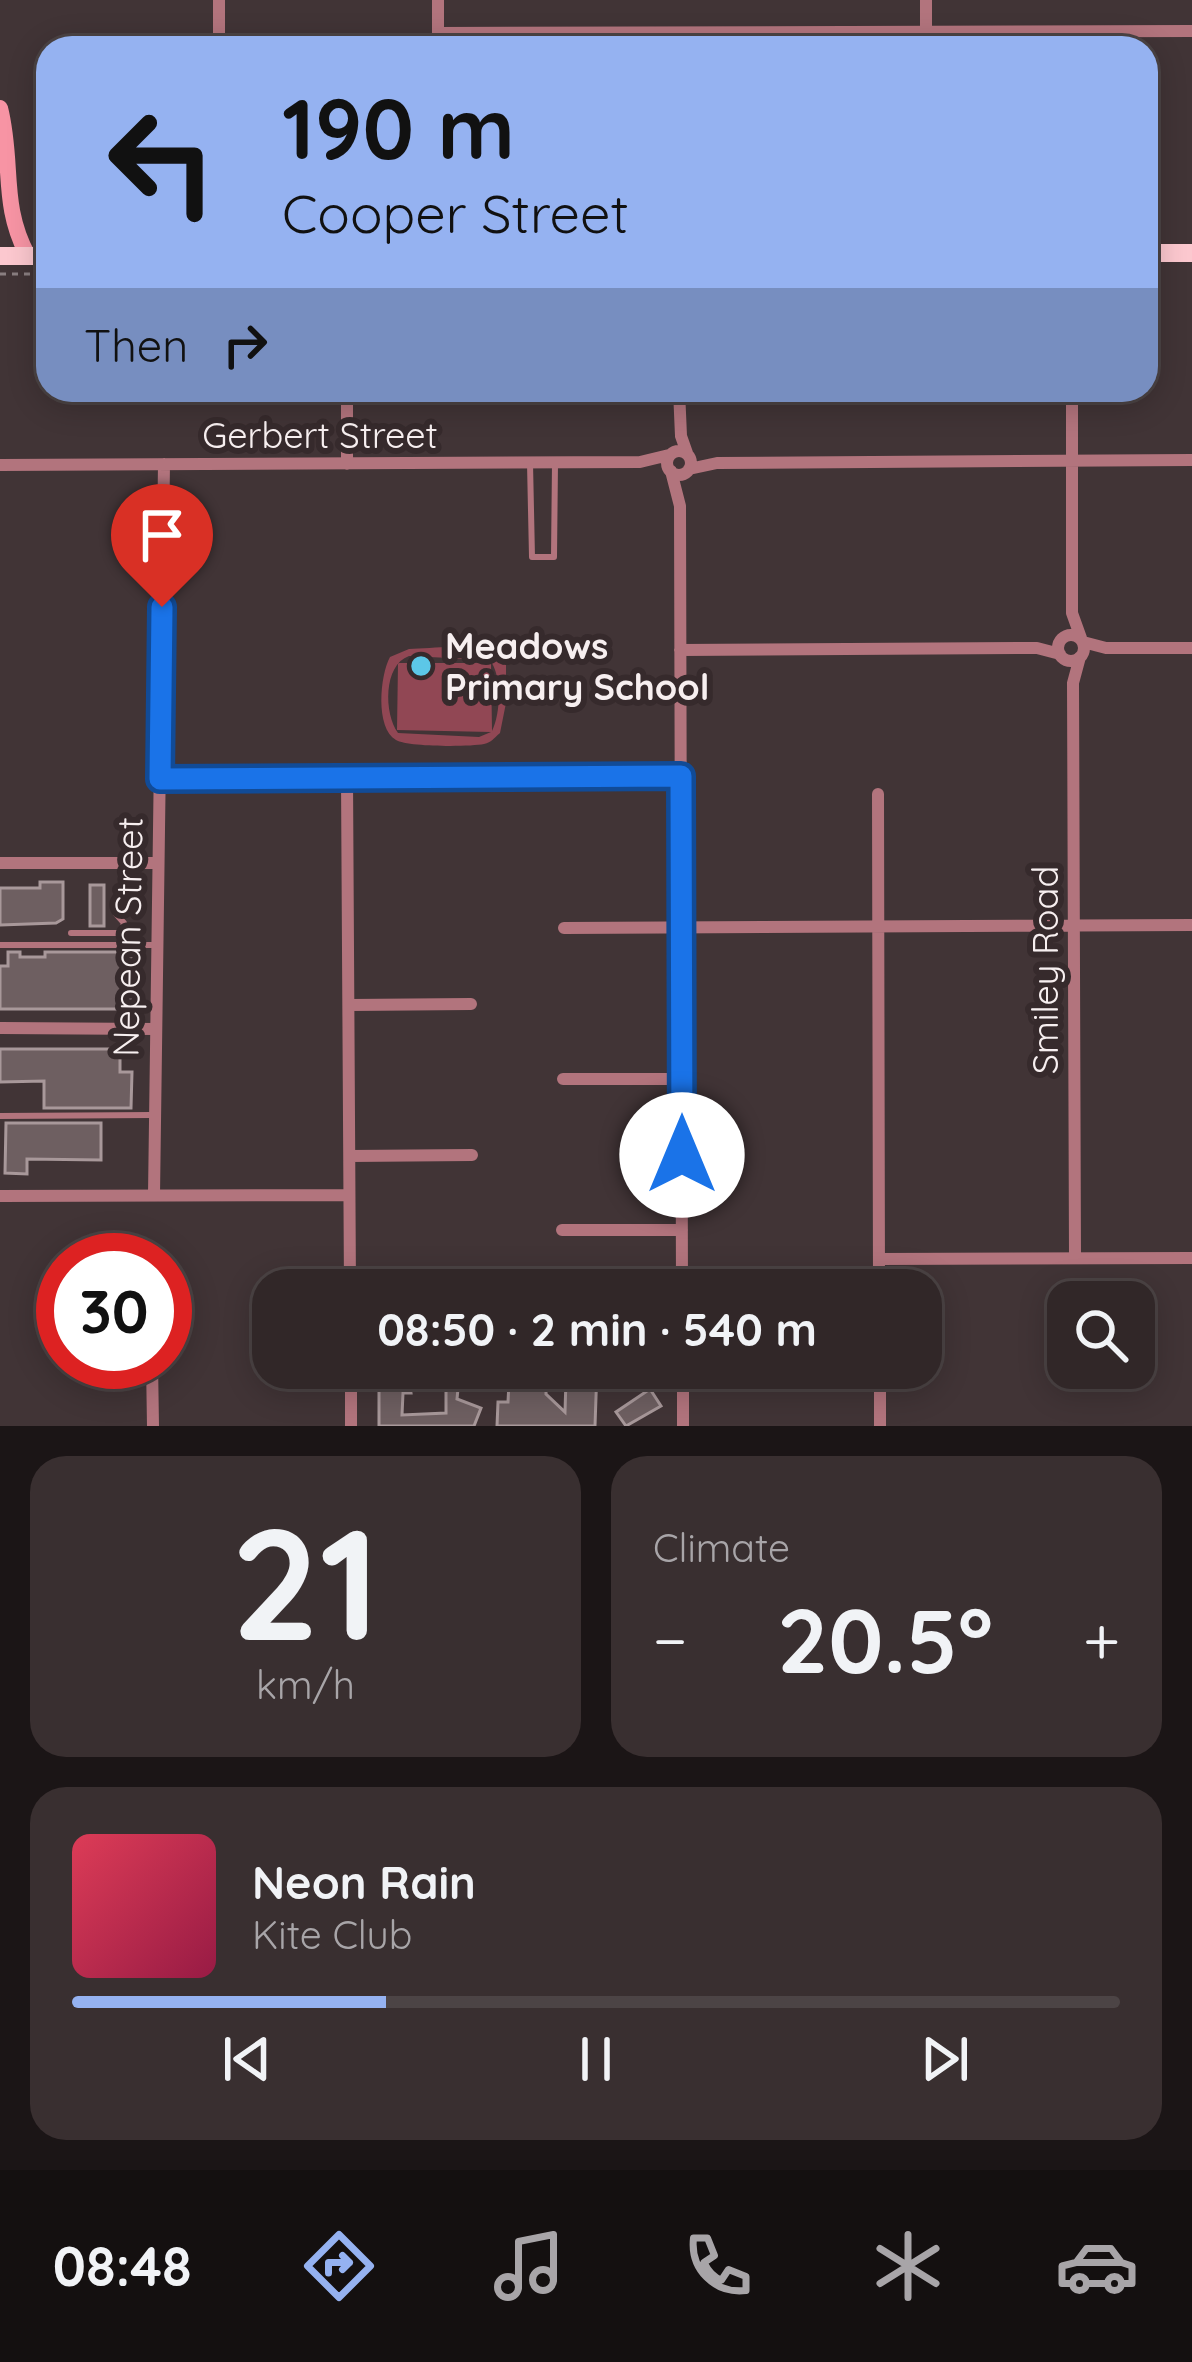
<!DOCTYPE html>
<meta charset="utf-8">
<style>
body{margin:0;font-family:Quicksand,sans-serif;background:#392f30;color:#f1f3f6;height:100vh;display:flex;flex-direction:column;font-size:45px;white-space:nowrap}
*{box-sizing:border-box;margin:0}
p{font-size:39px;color:#a8a5a8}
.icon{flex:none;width:66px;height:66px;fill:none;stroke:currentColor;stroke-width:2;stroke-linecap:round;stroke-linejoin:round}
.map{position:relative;height:1426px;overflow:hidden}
.details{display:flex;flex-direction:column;gap:30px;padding:30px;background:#1b1516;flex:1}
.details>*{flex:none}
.hud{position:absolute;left:36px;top:36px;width:1122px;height:366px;border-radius:36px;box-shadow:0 6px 30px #0003,0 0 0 3px #4c4445;background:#95b2f1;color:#111;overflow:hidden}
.controls{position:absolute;left:1047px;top:1281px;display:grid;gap:24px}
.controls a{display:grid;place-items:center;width:108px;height:108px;border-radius:24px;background:#312728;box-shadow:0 6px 30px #0003,0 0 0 3px #4c4445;font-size:60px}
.speed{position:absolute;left:36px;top:1233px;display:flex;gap:24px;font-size:60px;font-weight:700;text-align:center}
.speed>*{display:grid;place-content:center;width:156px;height:156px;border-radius:50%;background:#312728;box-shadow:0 6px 30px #0003,0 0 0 3px #4c4445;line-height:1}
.speed .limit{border:18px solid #d22;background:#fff;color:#111}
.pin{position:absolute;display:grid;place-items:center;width:102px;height:102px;color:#fff;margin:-123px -51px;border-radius:50% 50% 50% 0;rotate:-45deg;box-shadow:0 0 12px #0007}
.pin .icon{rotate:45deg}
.me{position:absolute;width:132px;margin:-66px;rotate:0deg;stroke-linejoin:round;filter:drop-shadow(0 0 9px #0008)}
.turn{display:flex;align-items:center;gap:42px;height:252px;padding:0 48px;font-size:54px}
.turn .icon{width:156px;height:156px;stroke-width:2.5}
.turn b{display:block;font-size:84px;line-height:102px}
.then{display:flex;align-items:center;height:114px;padding:0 48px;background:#0003;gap:24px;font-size:45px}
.big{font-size:90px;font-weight:700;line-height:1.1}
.details .widget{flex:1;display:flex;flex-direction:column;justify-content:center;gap:18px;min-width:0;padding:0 42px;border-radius:36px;background:#392f30}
.details .dial{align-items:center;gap:0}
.dial b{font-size:156px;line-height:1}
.song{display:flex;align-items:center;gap:36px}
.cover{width:144px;height:144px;border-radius:18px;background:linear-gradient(135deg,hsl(350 70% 55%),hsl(340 70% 35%))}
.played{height:12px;border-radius:6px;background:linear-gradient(90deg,#95b2f1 30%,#4c4445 30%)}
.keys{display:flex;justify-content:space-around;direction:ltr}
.heat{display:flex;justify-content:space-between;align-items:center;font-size:66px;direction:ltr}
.details .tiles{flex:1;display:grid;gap:30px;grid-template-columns:1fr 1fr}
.widget:last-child{grid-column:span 2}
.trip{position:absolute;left:252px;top:1269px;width:690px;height:120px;border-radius:36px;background:#312728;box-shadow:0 6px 30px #0003,0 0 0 3px #4c4445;font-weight:700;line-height:120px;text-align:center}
.dock{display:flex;height:192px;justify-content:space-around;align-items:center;background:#141010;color:#a8a5a8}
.dock .icon{width:84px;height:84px}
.dock .current{color:#95b2f1}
.dock b{font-size:54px;color:#f1f3f6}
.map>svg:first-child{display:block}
</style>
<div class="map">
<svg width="1192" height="1426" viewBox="0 0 1192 1426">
<rect width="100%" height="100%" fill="#413436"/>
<path fill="#914754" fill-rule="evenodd" d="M409 649C437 649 485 639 503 665L506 663V703L500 733C493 739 492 742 484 744 469 747 407 747 396 740 375 728 380 675 390 657ZM409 656 490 660C502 676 501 713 492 731L491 663H398L397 730 491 732 479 737 398 733C384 714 383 665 409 656Z"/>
<path fill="#6e5f61" stroke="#a8989a" stroke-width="3" d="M40 882H63V919L56 923 0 925V888H40Z
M90 885H104V926H90Z
M8 952H20V957H45V952H133L132 1009H0V966H8Z
M0 1049H120V1072H132L131 1108H44V1081L0 1082Z
M6 1123H101V1160L27 1159V1174L5 1173Z
M383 1368H407L411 1393H403L402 1415 446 1413V1368H460L457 1399 481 1408 474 1426H379V1388H386Z
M536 1368H597L595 1426H497L498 1402H508L509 1382H546V1394L565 1412 566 1379 536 1380Z
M650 1389 661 1406 626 1426 616 1412Z"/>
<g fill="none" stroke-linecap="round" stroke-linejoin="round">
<path stroke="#897e80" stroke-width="3" stroke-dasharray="6 6" stroke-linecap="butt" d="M0 274H48"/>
<path stroke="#b2747d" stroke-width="6" d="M530 463 532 557H554L555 463
M71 933H121L124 923 116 914
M0 945H157
M0 1116 152 1115"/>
<path stroke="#b2747d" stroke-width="12" d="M219 0V48
M926 0V32
M438 33 1192 31
M438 48V0
M347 390V464
M679 390 681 436 687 453
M1072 390V613L1081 638
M667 463a12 12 0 1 1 24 0a12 12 0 1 1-24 0Z
M0 465 640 462 669 455
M689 469 717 463 1192 460
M671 471 680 506 682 1290
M1058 648a13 13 0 1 1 26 0a13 13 0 1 1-26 0Z
M1083 642 1106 648H1192
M680 650 1037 648 1060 654
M347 778 350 1290
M160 779 681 777
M878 794 879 1290
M0 863H158
M564 928 1192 925
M350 1005 471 1004
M0 1028 156 1029
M563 1079H682
M350 1156 472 1155
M154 1195 164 464
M0 1196 349 1195
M562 1230H682
M1075 1258 1073 683 1080 657
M879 1259 1192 1258
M152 1362 153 1426
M351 1368V1426
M683 1368V1426
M880 1368V1426"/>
<path stroke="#f794a4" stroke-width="16" d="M0 108C14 164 0 204 28 256"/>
<path stroke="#fcc8cf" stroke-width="18" d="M1146 253H1192
M0 256H48"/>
</g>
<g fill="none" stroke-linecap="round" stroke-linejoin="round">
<g stroke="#114b97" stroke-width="30">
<path id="route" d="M162 607 160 779 681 776 682 1155"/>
</g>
<use href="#route" stroke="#1a73e8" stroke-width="21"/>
</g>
<circle fill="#5cc7e7" stroke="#362a2c" stroke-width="4.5" cx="421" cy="666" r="12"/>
<g text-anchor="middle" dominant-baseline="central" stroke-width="12" stroke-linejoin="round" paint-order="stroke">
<g font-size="36" fill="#f7eff0" stroke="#362a2c">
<text x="320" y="434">Gerbert Street</text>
<text transform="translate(127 937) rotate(-89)">Nepean Street</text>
<text transform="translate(1044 970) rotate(-90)">Smiley Road</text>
</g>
<g font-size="36" font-weight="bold" fill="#f7eff0" stroke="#362a2c" text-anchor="start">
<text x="445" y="645">Meadows<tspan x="445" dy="41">Primary School</tspan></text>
</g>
</g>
</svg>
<div class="controls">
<a><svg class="icon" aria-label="search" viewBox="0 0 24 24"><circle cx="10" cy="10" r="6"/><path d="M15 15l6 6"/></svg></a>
</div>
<div class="speed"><div class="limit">30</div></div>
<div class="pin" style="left:162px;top:607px;background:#d93025"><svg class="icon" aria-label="arrive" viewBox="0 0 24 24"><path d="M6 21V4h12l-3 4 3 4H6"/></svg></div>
<svg class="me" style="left:682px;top:1155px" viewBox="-20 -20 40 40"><circle r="19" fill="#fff"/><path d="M0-13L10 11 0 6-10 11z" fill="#1a73e8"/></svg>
<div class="trip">08:50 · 2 min · 540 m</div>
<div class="hud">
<div class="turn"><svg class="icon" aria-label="left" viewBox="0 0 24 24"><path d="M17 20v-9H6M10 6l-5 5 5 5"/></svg><div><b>190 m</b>Cooper Street</div></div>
<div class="then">Then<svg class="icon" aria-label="right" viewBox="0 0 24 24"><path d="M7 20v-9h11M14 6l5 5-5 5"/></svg></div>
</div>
</div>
<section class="details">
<div class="tiles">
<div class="widget dial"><b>21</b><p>km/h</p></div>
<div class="widget"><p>Climate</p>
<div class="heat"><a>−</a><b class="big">20.5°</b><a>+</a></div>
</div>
<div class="widget">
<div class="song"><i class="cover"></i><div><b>Neon Rain</b><p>Kite Club</p></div></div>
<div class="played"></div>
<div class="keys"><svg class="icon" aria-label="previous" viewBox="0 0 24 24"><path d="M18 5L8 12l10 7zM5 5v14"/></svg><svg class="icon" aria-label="pause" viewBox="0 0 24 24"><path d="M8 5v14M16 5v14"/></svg><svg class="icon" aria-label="next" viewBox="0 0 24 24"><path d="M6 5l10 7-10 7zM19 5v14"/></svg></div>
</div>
</div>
</section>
<nav class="dock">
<b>08:48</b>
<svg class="icon current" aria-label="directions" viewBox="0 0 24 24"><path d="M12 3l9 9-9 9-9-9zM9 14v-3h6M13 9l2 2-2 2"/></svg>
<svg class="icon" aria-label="music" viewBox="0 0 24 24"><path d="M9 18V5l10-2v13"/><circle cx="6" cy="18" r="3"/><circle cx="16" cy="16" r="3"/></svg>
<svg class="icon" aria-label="phone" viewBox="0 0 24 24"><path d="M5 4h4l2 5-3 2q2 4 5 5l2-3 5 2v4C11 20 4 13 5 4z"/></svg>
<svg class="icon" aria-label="climate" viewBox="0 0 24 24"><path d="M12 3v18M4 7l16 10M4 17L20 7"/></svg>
<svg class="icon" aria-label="car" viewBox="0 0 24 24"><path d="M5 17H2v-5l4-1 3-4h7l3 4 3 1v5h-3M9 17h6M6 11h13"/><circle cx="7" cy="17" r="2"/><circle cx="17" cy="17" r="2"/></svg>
</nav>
